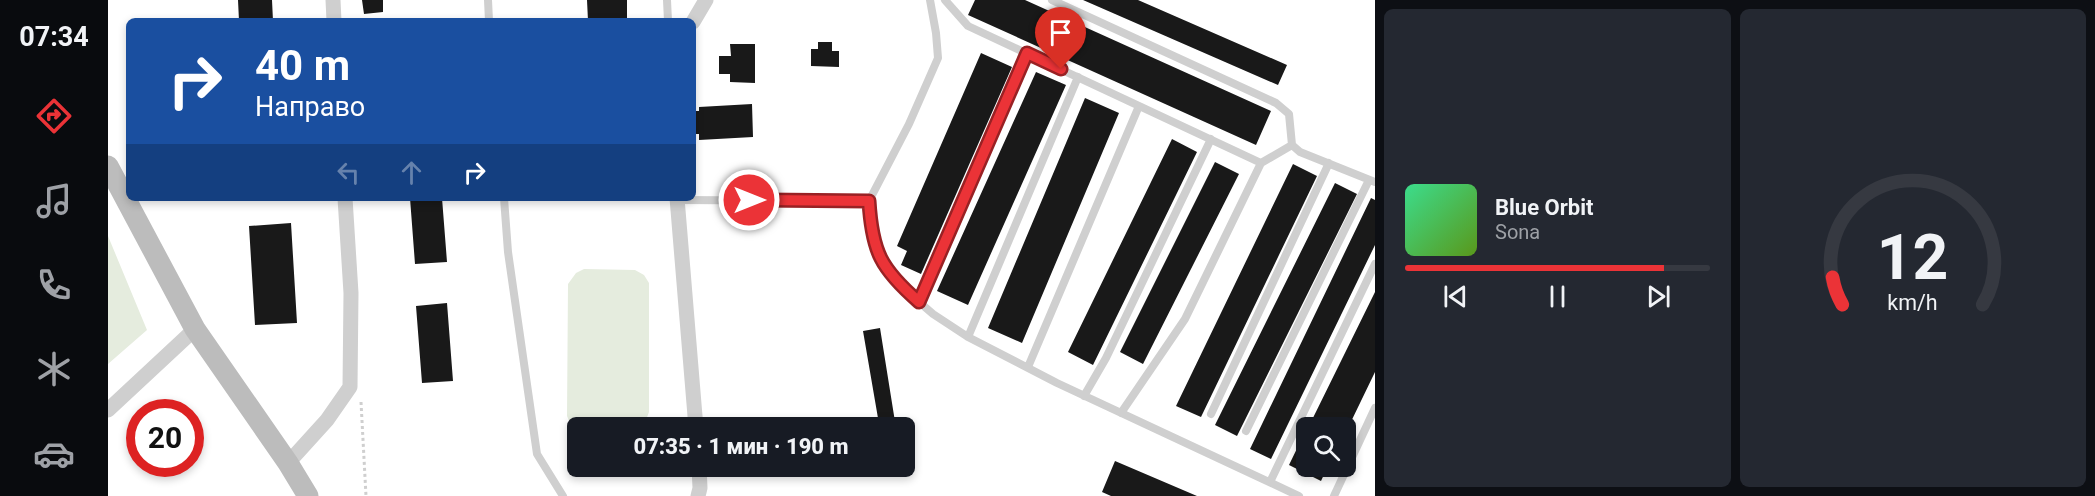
<!DOCTYPE html>
<html lang="ru">
<meta charset="utf-8">
<style>
body{margin:0;font-family:Roboto,sans-serif;background:#242831;color:#f1f3f6;height:100vh;display:flex;flex-direction:column;font-size:22px;white-space:nowrap}
*{box-sizing:border-box;margin:0}
p{font-size:20px;color:#9ea1a6}
.icon{flex:none;width:33px;height:33px;fill:none;stroke:currentColor;stroke-width:2;stroke-linecap:round;stroke-linejoin:round}
.map{position:relative;flex:1;overflow:hidden}
.sheet{display:flex;flex-direction:column;gap:9px;padding:9px;background:#0d0f14;width:720px}
.sheet>*{flex:none}
.banner{position:absolute;left:18px;top:18px;width:570px;height:183px;border-radius:9px;box-shadow:0 3px 9px #0003;background:#1a4fa0;color:#fff;overflow:hidden}
.controls{position:absolute;left:1188px;top:417px;display:grid;gap:12px}
.controls a{display:grid;place-items:center;width:60px;height:60px;border-radius:9px;background:#171b24;box-shadow:0 3px 9px #0003;font-size:30px}
.speed{position:absolute;left:18px;top:399px;display:flex;gap:12px;font-size:30px;font-weight:700;text-align:center}
.speed>*{display:grid;place-content:center;width:78px;height:78px;border-radius:50%;background:#171b24;box-shadow:0 3px 9px #0003;line-height:1}
.speed .limit{border:9px solid #d22;background:#fff;color:#111}
.pin{position:absolute;display:grid;place-items:center;width:51px;height:51px;color:#fff;margin:-62px -26px;border-radius:50% 50% 50% 0;rotate:-45deg;box-shadow:0 0 6px #0007}
.pin .icon{rotate:45deg}
.me{position:absolute;width:66px;margin:-33px;rotate:90deg;stroke-linejoin:round;filter:drop-shadow(0 0 4px #0008)}
.turn{display:flex;align-items:center;gap:21px;height:126px;padding:0 30px;font-size:27px}
.turn .icon{width:78px;height:78px;stroke-width:2.5}
.turn b{display:block;font-size:42px;line-height:51px}
.lanes{display:flex;align-items:center;height:57px;padding:0 30px;background:#0003;justify-content:center;gap:30px;direction:ltr}
.lanes .off{opacity:.35}
.sheet .widget{flex:1;display:flex;flex-direction:column;justify-content:center;gap:9px;min-width:0;padding:0 21px;border-radius:9px;background:#242831}
.sheet .dial{align-items:center;gap:0}
.dial svg{height:156px;overflow:visible;fill:none;stroke:#363941;stroke-width:7;stroke-linecap:round;text-anchor:middle}
.dial text{fill:#f1f3f6;stroke:none}
.song{display:flex;align-items:center;gap:18px}
.cover{width:72px;height:72px;border-radius:9px;background:linear-gradient(135deg,hsl(150 70% 55%),hsl(90 70% 35%))}
.played{height:6px;border-radius:3px;background:linear-gradient(90deg,#eb3337 85%,#363941 85%)}
.keys{display:flex;justify-content:space-around;direction:ltr}
.sheet .tiles{flex:1;display:grid;gap:9px;grid-template-columns:repeat(2,1fr)}
.trip{position:absolute;left:459px;top:417px;width:348px;height:60px;border-radius:9px;background:#171b24;box-shadow:0 3px 9px #0003;font-weight:800;line-height:60px;text-align:center}
main{display:flex;flex:1;min-height:0}
.tabs{display:flex;flex-direction:column;width:108px;justify-content:space-around;align-items:center;background:#090b0e;color:#9ea1a6}
.tabs .icon{width:42px;height:42px}
.tabs .current{color:#eb3337}
.tabs b{font-size:27px;color:#f1f3f6}
.map>svg:first-child{display:block}
</style>
<main>
<nav class="tabs">
<b>07:34</b>
<svg class="icon current" aria-label="directions" viewBox="0 0 24 24"><path d="M12 3l9 9-9 9-9-9zM9 14v-3h6M13 9l2 2-2 2"/></svg>
<svg class="icon" aria-label="music" viewBox="0 0 24 24"><path d="M9 18V5l10-2v13"/><circle cx="6" cy="18" r="3"/><circle cx="16" cy="16" r="3"/></svg>
<svg class="icon" aria-label="phone" viewBox="0 0 24 24"><path d="M5 4h4l2 5-3 2q2 4 5 5l2-3 5 2v4C11 20 4 13 5 4z"/></svg>
<svg class="icon" aria-label="climate" viewBox="0 0 24 24"><path d="M12 3v18M4 7l16 10M4 17L20 7"/></svg>
<svg class="icon" aria-label="car" viewBox="0 0 24 24"><path d="M5 17H2v-5l4-1 3-4h7l3 4 3 1v5h-3M9 17h6M6 11h13"/><circle cx="7" cy="17" r="2"/><circle cx="17" cy="17" r="2"/></svg>
</nav>
<div class="map">
<svg width="1267" height="496" viewBox="0 0 1267 496">
<rect width="100%" height="100%" fill="#fff"/>
<path fill="#e5ecde" d="M0 236 39 330 0 364Z
M476 269 527 270 536 275 541 283V412L536 425 533 427 470 428 469 432 464 428 459 416 460 284 468 273Z"/>
<path fill="#191919" d="M130 0H164L165 21H131Z
M254 0H275V12L256 14Z
M479 0H519V21H480Z
M867 0H917L1163 111 1148 145 860 15Z
M975 0H1030L1179 65 1170 85Z
M710 42H724V51H731V67L703 66V49H710Z
M622 44H647V83L622 82V74H611V56H623Z
M873 53 904 67 813 274 793 265 799 251 789 246Z
M928 72 958 85 860 305 829 291Z
M977 98 1011 113 914 343 880 328Z
M644 104 645 137 591 140V134H585V111H591V107Z
M1064 139 1089 152 985 365 960 352Z
M1107 162 1131 174 1035 364 1012 352Z
M1185 164 1209 176 1093 417 1068 406Z
M1227 183 1249 194 1129 436 1107 425Z
M302 198H334L339 262 307 264Z
M1263 198 1267 200V245L1163 459 1142 449Z
M183 223 189 323 147 325 141 226Z
M1267 292V372L1238 432V428H1200Z
M339 303 345 381 314 383 308 306Z
M772 328 788 428H755L771 424 755 331Z
M1198 430V466H1220L1213 481 1181 465Z
M1007 461 1089 496H1003L994 492Z"/>
<g fill="none" stroke-linecap="round" stroke-linejoin="round">
<path stroke="#cfcfcf" stroke-width="3" stroke-dasharray="3 3" stroke-linecap="butt" d="M253 402 258 496"/>
<path stroke="#cfcfcf" stroke-width="8" d="M380 0 381 21
M559 0 560 21
M822 0 828 33 830 58 801 124 761 201 762 227 774 263 789 283 825 314 860 337 949 383 1191 496
M837 0 860 26 1153 163 1184 145
M944 0 1168 103 1181 114 1184 145 1192 152 1267 182
M396 198 400 252 429 454 455 496
M569 200 761 201
M811 302 919 53
M860 337 970 77
M920 367 1031 106
M976 396 998 358 1103 139
M1013 413 1077 319 1153 163
M1103 414 1221 163
M1138 431 1261 180
M1162 482 1267 264
M1226 496 1267 408"/>
<path stroke="#cfcfcf" stroke-width="15" d="M225 0 226 21
M585 22 598 0
M569 198 588 428
M0 410 87 329
M180 463 219 420 242 387 243 293 237 198
M590 496 592 488 591 466"/>
<path stroke="#bcbcbc" stroke-width="21" d="M0 166 87 329 180 463 200 496"/>
</g>
<g fill="none" stroke-linecap="round" stroke-linejoin="round">
<g stroke="#992124" stroke-width="15">
<path id="route" d="M641 200 761 201C764 252 773 269 811 302L919 53 953 69"/>
</g>
<use href="#route" stroke="#eb3337" stroke-width="10"/>
</g>
</svg>
<div class="controls">
<a><svg class="icon" aria-label="search" viewBox="0 0 24 24"><circle cx="10" cy="10" r="6"/><path d="M15 15l6 6"/></svg></a>
</div>
<div class="speed"><div class="limit">20</div></div>
<div class="pin" style="left:953px;top:69px;background:#d93025"><svg class="icon" aria-label="arrive" viewBox="0 0 24 24"><path d="M6 21V4h12l-3 4 3 4H6"/></svg></div>
<svg class="me" style="left:641px;top:200px" viewBox="-20 -20 40 40"><circle r="17" fill="#eb3337" stroke="#fff" stroke-width="3"/><path d="M0-11L8 9 0 5-8 9z" fill="#fff"/></svg>
<div class="trip">07:35 · 1 мин · 190 m</div>
<div class="banner">
<div class="turn"><svg class="icon" aria-label="right" viewBox="0 0 24 24"><path d="M7 20v-9h11M14 6l5 5-5 5"/></svg><div><b>40 m</b>Направо</div></div>
<div class="lanes"><svg class="icon off" aria-label="left" viewBox="0 0 24 24"><path d="M17 20v-9H6M10 6l-5 5 5 5"/></svg><svg class="icon off" aria-label="ahead" viewBox="0 0 24 24"><path d="M12 20V5M6 11l6-6 6 6"/></svg><svg class="icon" aria-label="right" viewBox="0 0 24 24"><path d="M7 20v-9h11M14 6l5 5-5 5"/></svg></div>
</div>
</div>
<section class="sheet">
<div class="tiles">
<div class="widget">
<div class="song"><i class="cover"></i><div><b>Blue Orbit</b><p>Sona</p></div></div>
<div class="played"></div>
<div class="keys"><svg class="icon" aria-label="previous" viewBox="0 0 24 24"><path d="M18 5L8 12l10 7zM5 5v14"/></svg><svg class="icon" aria-label="pause" viewBox="0 0 24 24"><path d="M8 5v14M16 5v14"/></svg><svg class="icon" aria-label="next" viewBox="0 0 24 24"><path d="M6 5l10 7-10 7zM19 5v14"/></svg></div>
</div>
<div class="widget dial"><svg viewBox="0 0 100 80">
<path d="M14 69A42 42 0 1 1 86 69"/>
<path d="M14 69A42 42 0 0 1 9 55" stroke="#eb3337"/>
<text x="50" y="56" font-size="32" font-weight="700">12</text>
<text x="50" y="72" font-size="11">km/h</text>
</svg></div>
</div>
</section>
</main>
